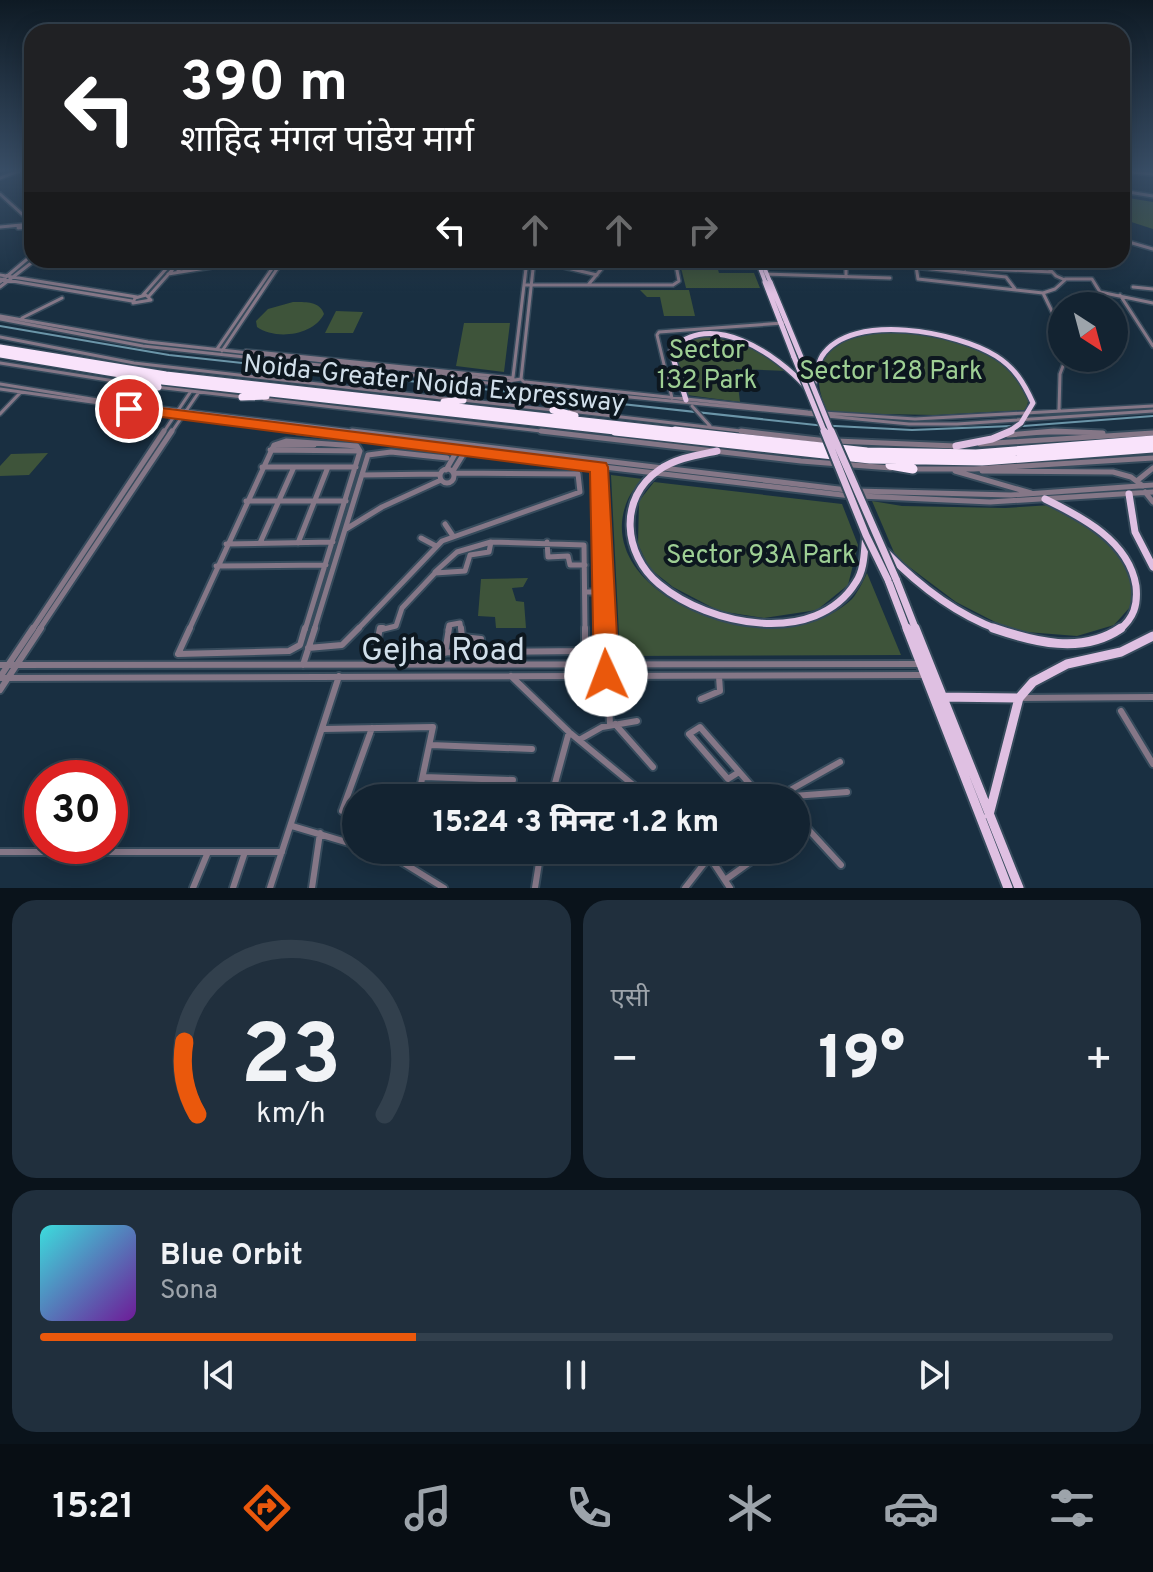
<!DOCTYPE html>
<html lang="hi">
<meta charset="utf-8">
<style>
body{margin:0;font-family:Overpass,"Noto Sans Devanagari",sans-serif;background:#202f3d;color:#f1f3f6;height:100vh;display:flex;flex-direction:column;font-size:30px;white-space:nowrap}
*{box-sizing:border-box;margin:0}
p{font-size:26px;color:#9da4ab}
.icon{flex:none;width:44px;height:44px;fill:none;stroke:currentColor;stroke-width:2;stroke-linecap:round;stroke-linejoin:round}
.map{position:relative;height:888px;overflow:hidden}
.side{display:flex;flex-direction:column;gap:12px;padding:12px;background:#0a131b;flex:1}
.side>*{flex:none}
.guide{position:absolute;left:24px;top:24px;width:1106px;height:244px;border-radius:24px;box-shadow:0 4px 20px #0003,0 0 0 2px #32404d;background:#202124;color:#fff;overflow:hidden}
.needle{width:52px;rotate:144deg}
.controls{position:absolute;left:1048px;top:292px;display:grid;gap:16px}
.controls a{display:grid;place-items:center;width:80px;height:80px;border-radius:50%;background:#132331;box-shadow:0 4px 20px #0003,0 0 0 2px #32404d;font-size:40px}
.speed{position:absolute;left:24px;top:760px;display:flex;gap:16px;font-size:40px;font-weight:700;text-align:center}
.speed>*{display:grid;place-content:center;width:104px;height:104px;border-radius:50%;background:#132331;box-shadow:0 4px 20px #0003,0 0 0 2px #32404d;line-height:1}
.speed .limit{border:12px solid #d22;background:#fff;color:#111}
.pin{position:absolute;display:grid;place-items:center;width:68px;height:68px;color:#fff;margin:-34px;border:4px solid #fff;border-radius:50%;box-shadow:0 2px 8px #0007}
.me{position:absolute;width:88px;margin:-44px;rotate:358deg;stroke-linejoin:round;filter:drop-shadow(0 0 6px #0008)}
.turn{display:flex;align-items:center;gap:28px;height:168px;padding:0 24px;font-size:36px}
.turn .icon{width:104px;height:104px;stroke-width:2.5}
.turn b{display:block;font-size:56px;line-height:68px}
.lanes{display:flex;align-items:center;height:76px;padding:0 24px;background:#0003;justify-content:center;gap:40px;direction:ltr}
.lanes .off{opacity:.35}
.big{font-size:60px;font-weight:800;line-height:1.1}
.side .widget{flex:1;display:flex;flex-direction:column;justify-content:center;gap:12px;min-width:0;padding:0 28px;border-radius:24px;background:#202f3d}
.side .dial{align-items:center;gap:0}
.dial svg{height:208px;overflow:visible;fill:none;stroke:#32404d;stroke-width:7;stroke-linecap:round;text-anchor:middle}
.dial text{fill:#f1f3f6;stroke:none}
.song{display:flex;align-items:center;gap:24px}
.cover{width:96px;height:96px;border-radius:12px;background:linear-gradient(135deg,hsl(180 70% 55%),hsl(280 70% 35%))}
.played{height:8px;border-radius:4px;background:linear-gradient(90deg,#ea580c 35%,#32404d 35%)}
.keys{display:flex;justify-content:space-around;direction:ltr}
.heat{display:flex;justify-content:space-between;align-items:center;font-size:44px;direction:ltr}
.side .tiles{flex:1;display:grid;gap:12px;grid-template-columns:1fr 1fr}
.widget:last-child{grid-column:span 2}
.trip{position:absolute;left:342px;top:784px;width:468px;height:80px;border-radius:40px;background:#132331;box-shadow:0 4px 20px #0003,0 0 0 2px #32404d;font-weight:800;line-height:80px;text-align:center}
.tabs{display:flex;height:128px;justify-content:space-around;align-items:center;background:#080e14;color:#9da4ab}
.tabs .icon{width:56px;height:56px}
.tabs .current{color:#ea580c}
.tabs b{font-size:36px;color:#f1f3f6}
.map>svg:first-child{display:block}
</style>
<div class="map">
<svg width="1153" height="888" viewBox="0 0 1153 888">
<rect width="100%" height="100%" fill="#192f41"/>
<path fill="#3e543a" d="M1122 197 1153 202V229L1122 219Z
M679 260H715L719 273H754L760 288H686Z
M640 290H689L695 316H664L660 297H647Z
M293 302C305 302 320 301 324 314 313 336 275 340 257 327L256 321 268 309Z
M336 311 363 312 353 333H325Z
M464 323H510L504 372 456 366Z
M873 331C921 331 992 337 1021 382 1028 393 1031 399 1025 410L936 415 828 413C806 368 825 342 873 331Z
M702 336 747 344 788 371 736 369 740 402 687 395 674 351 680 341Z
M48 453 29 475 0 476V466L11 454Z
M611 475 643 479C638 485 631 492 628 499 585 597 779 669 852 599 858 592 863 581 867 573L901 655 620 656Z
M654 482 842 504 858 545 848 585 817 610 764 618 719 611 673 587 649 568 638 544 639 501Z
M872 501 902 506 1005 508 1051 505 1093 529 1118 552 1133 586 1131 606 1114 625 1077 636 1026 632 999 624 956 602 896 557Z
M528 578 523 587 512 588 516 601 524 602 526 628H496L495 617 478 616 481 579Z"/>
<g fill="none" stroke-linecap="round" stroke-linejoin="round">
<path stroke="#6b95a8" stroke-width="2" d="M0 326 169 355 816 425 912 430 1012 426
M1023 426 1153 416"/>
<g stroke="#364b5c" stroke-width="6">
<path id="minor-far2" d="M1122 171 1153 174
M0 178 21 170
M1122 191 1153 196
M0 194 32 223
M0 227 32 224
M18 228 32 227
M1122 240 1153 249
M226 260 224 265H242L247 260
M645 260 648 261
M955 260 965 269
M916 266 918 279 1043 293 1055 289 1065 280 1056 276 1041 260
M1028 266 1048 265
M965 268 1052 272
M178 271 187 260
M168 274 212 267 220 260
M764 274 890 278
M0 275 137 297
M846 277V261L849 260 1006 277 1015 289
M0 279 132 301
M1065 279H1092L1100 292 1153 303
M0 282 32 255
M524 285H673L679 281 675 260
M588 285 609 260
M0 287 35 260
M1133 287 1153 289
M1043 293 1062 332
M146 295 151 300 133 303 135 298Z
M1120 295 1153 346
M142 296 174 260
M149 296 181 260
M0 316 148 342 509 381
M22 318 62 298
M0 319 143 346 506 385
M0 337 134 363 450 399
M217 349 278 260
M222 351 283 260
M246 351 513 378
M0 363 140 385
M513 377 527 260
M521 379 534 260 597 275
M521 379 527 385 523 389 507 387 509 381Z
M526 382 808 412 915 419 1153 406
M0 384 110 402 369 433
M156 387 243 397
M526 387 909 424H957L1153 411
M0 389 311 433
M672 398 657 335 659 332 783 323
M264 399 558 433
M462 400 553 410
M515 406 513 400 520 390
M692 406 710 426
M1059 410 1060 374 1066 358
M570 411 758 433
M0 414 20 393
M163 433 191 391
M171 433 199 392
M1032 433H1101"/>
</g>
<g stroke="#364b5c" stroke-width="9">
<path id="minor-far1" d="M297 431 851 496
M352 431 847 490
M541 431 801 461 891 468
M741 431 827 441
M1008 435 1054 431 1103 433
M836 441 955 446
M980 444 1153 433
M276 445H314
M270 450 360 451
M262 467H356
M599 467 606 630
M916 469H974L1153 458
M440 476a7 7 0 1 1 14 0a7 7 0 1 1-14 0Z
M446 470 458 449
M453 471 466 450
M955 471 1031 493
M982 471 1113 472 1131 477 1143 486
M362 475 439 474
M1138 480 1153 468
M856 491 1011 495 1153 485
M1145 492 1153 502
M860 496 990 502 1153 492
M246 501H346
M445 524 453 536
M346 529 382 507 441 480
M421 538 436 546
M547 542 548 557 568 556 570 565H585
M260 543 294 467
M298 543 328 467
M226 544 333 542
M216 566 326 565
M435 572 457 552 491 542
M586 592H603
M32 630 164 431
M39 630 172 431
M189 630 274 445 286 441 357 446 360 451 305 630
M314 630 368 455 391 452 447 458
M357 630 442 541 580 492 578 474 456 473
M380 630 396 626 402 608 435 573 465 571 470 555 489 552 491 542 584 545 585 630
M448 630 449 625 460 623 461 630"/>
</g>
<g stroke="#364b5c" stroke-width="10">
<path id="minor" d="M190 628 178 654 289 651 300 645 305 628
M383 628H380L375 653 585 651V628
M461 628 462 637 481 639 480 653
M606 628 610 725
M308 648 342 645 359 628
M445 653 449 628
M0 665 922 664
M303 665 315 628
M511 676 569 732 649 798
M0 677 33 628
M0 678 923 675
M0 690 41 628
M1019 698 1153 697
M701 699 720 691 719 676
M1121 711 1153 764
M615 724 653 767
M323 729 433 727 418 798
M579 740 602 727 637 721
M431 745 532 749
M739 772 728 779 689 734 700 727 762 798
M424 777 513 780
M780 797 847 792
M551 798 569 732
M776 798 840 762
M342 811 372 728
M796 816 841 865
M292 826 356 845
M370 850 397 859 444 888
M705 850 730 888
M0 852H282
M725 880 767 850
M193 888 208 852
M233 888 245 852
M270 888 339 676
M312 888 320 833
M535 888 541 850
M685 888 710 856"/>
</g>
<g stroke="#364b5c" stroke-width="7">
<path id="major-far3" d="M757 260 766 284
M761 260 771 284"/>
</g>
<g stroke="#364b5c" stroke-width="8">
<path id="major-far2" d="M765 282 794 357
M770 282 801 357
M813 386C816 377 817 364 822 356 852 311 958 332 996 356 1015 368 1024 383 1033 403L1021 423 1007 433
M686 400 671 351C709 308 777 354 806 387"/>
</g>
<g stroke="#364b5c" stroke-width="11">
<path id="major-far1" d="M956 446 992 439 1011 431
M717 451C698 455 676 458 659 470 618 498 623 554 659 584 709 626 816 647 856 582 865 569 864 550 866 535
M1129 494 1135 532 1153 567
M1045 499C1082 517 1129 541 1136 586 1138 605 1134 618 1119 630
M886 552C918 585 955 614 999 630
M896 579 916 630
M888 580 907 630"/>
</g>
<g stroke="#364b5c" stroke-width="13">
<path id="major" d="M907 628 1008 888
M915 628 1019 888
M993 628C1034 642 1082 655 1121 628
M939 697 1019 698
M989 815 1019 698 1033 682 1067 664 1121 652 1153 636"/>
</g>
<g stroke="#364b5c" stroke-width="10">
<path id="highway-far1" d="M0 348 166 375 693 433
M0 354 162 381 633 433
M135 381 158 387
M242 397 266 396
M444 402 463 400
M553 410 575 416"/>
</g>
<g stroke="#364b5c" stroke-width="13">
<path id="highway" d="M615 431 870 459 982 461 1153 448
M675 431 867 452 976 454 1153 440
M890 465 913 469"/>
</g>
<use href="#minor-far2" stroke="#857787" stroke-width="3"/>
<use href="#minor-far1" stroke="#857787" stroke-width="5"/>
<use href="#minor" stroke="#857787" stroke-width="6"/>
<use href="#major-far3" stroke="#dfc0e2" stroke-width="4"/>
<use href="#major-far2" stroke="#dfc0e2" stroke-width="5"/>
<use href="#major-far1" stroke="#dfc0e2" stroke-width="7"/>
<use href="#major" stroke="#dfc0e2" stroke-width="9"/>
<use href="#highway-far1" stroke="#f9e3fb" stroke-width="7"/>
<use href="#highway" stroke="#f9e3fb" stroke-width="9"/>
<g stroke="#364b5c" stroke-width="8" stroke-linecap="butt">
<path id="major-bridge-far1" d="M794 357 825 433
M801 357 832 433"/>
</g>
<g stroke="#364b5c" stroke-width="11" stroke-linecap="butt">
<path id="major-bridge" d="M824 431 866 535 888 580
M831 431 896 579"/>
</g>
<use href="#major-bridge-far1" stroke="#dfc0e2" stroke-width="5"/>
<use href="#major-bridge" stroke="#dfc0e2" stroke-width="7"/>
</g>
<linearGradient id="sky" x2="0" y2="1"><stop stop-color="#0e1a24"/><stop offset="0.58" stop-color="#384d65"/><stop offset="1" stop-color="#384d65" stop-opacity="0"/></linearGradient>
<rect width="1153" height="294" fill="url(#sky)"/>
<path fill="#ea580c" stroke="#983908" stroke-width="2" d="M129 404 606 463 608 467 619 675 615 683 606 686 597 683 594 675 590 472 123 412 120 409 123 405Z"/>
<g text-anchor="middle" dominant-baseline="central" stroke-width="8" stroke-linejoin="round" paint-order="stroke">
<g font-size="26" fill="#9ecf94" stroke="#0d171f">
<text x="707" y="351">Sector<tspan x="707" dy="30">132 Park</tspan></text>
<text x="891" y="372">Sector 128 Park</text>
<text x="761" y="556">Sector 93A Park</text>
</g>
<g font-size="26" fill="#d1dfea" stroke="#0d171f">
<text transform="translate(434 385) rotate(6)">Noida-Greater Noida Expressway</text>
</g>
<g font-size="32" fill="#d1dfea" stroke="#0d171f">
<text x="443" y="652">Gejha Road</text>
</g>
</g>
</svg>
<div class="controls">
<a><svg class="needle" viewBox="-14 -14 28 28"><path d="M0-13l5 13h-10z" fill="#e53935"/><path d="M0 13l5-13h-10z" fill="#9da4ab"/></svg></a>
</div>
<div class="speed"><div class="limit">30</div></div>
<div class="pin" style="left:129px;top:409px;background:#d93025"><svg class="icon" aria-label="arrive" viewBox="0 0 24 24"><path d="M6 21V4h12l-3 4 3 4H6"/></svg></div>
<svg class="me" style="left:606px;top:675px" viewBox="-20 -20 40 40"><circle r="19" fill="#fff"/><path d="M0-13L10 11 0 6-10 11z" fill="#ea580c"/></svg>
<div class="trip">15:24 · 3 मिनट · 1.2 km</div>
<div class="guide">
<div class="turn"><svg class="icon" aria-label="left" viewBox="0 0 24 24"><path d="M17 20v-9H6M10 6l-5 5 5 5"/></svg><div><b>390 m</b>शाहिद मंगल पांडेय मार्ग</div></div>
<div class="lanes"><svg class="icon" aria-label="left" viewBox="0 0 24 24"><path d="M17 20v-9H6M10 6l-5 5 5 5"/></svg><svg class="icon off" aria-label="ahead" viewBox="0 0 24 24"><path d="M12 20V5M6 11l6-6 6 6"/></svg><svg class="icon off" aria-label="ahead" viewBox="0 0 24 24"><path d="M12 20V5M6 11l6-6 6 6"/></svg><svg class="icon off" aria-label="right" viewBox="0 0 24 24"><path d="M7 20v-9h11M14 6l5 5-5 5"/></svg></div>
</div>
</div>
<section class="side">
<div class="tiles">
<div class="widget dial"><svg viewBox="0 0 100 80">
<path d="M14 69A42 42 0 1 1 86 69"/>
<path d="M14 69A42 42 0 0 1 9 41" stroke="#ea580c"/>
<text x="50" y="56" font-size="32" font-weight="700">23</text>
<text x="50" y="72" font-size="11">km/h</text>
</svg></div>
<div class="widget"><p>एसी</p>
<div class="heat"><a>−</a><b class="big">19°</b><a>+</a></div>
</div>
<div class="widget">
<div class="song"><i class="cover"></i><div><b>Blue Orbit</b><p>Sona</p></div></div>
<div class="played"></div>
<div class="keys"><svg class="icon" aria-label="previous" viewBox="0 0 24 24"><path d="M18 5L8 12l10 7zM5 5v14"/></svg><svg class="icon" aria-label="pause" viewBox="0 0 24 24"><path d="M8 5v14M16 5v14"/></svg><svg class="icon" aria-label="next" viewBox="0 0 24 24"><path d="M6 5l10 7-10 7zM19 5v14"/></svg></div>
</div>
</div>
</section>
<nav class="tabs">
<b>15:21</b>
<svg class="icon current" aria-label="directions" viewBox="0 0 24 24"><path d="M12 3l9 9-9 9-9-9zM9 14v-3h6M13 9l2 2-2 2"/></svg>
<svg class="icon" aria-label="music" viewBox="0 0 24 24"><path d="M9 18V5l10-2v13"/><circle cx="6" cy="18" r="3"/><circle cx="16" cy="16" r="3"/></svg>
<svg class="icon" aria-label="phone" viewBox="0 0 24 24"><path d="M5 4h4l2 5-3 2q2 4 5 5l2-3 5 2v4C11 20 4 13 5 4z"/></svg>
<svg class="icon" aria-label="climate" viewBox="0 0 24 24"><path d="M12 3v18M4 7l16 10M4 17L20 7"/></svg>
<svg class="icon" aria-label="car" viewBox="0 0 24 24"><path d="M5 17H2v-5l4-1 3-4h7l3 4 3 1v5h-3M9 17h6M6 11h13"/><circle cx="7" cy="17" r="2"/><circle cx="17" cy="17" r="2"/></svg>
<svg class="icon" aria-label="filters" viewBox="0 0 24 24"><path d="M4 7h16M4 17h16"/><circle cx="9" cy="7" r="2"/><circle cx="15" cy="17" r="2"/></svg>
</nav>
